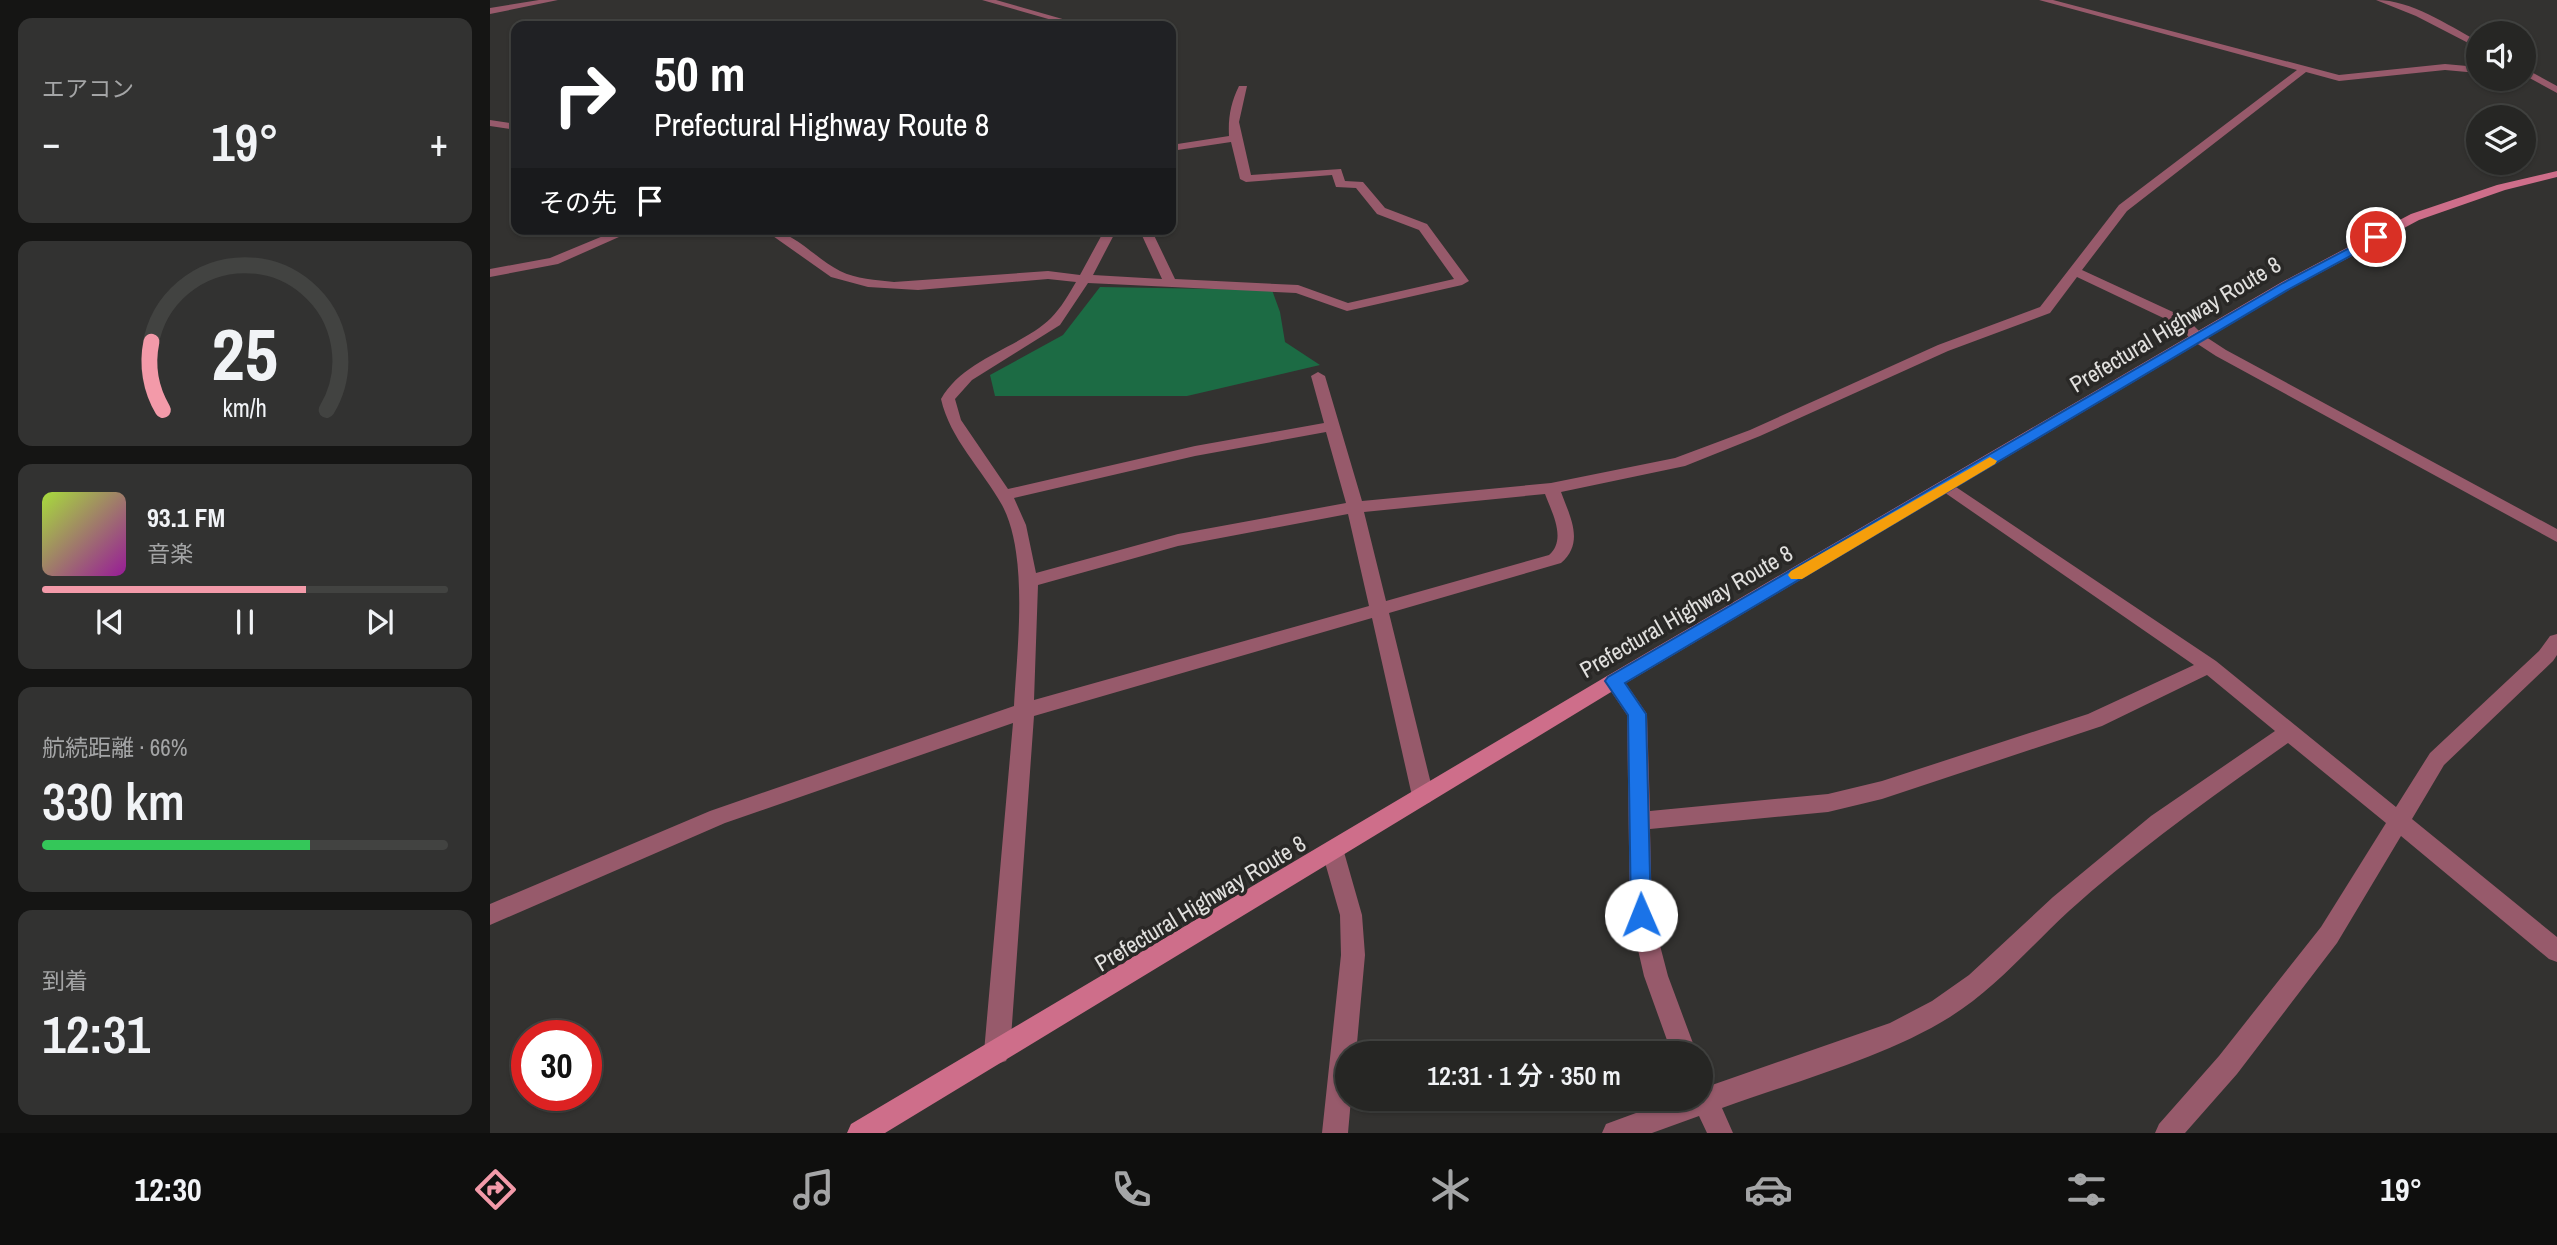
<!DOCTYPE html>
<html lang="ja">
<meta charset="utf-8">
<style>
body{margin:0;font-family:"Archivo Narrow","Noto Sans JP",sans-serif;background:#323231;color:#f1f3f6;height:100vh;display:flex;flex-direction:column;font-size:26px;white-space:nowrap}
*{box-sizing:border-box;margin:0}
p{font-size:23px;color:#a4a5a6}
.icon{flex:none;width:38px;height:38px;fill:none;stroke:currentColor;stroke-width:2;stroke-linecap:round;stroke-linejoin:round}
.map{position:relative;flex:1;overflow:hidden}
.panel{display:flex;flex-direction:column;gap:18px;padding:18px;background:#151514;width:490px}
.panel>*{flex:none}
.hud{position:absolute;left:21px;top:21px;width:665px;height:214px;border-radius:14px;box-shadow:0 2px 5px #0004,0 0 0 2px #424341;background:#202124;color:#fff;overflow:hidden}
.controls{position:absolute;left:1976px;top:21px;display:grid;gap:14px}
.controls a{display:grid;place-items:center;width:70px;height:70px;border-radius:50%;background:#262624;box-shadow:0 2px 5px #0004,0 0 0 2px #424341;font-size:35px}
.speed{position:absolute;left:21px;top:1020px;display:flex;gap:14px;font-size:35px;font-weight:700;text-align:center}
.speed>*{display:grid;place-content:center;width:91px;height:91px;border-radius:50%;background:#262624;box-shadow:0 2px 5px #0004,0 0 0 2px #424341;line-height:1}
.speed .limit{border:10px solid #d22;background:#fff;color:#111}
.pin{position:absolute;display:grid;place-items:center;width:60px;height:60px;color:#fff;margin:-30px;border:4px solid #fff;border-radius:50%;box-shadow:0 2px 7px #0007}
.me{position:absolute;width:77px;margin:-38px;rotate:359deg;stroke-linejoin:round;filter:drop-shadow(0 0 5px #0008)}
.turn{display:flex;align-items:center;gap:24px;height:147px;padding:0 28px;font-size:32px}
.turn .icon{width:91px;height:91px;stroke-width:2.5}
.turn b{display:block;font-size:49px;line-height:60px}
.then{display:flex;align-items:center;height:66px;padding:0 28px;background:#0003;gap:14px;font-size:26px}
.big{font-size:52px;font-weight:600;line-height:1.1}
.panel .widget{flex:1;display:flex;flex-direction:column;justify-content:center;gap:10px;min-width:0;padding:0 24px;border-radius:14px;background:#323231}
.panel .dial{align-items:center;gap:0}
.dial svg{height:182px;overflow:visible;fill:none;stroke:#424341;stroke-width:7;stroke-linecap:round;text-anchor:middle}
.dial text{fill:#f1f3f6;stroke:none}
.song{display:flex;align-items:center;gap:21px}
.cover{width:84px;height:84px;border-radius:10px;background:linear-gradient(135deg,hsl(80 70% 55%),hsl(300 70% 35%))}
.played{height:7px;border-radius:4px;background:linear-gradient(90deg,#f39aa9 65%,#424341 65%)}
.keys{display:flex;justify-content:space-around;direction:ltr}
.heat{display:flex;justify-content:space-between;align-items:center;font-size:38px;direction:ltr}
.charge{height:10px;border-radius:5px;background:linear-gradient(90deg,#34c759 66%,#424341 0)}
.trip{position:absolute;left:845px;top:1041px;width:378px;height:70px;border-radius:35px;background:#262624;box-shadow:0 2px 5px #0004,0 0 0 2px #424341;font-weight:600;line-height:70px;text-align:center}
.tabs{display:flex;height:112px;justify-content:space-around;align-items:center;background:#0f0f0e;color:#a4a5a6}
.tabs .icon{width:49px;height:49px}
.tabs .current{color:#f39aa9}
.tabs b{font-size:32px;color:#f1f3f6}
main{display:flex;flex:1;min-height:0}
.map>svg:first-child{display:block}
</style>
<main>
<section class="panel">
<div class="widget"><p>エアコン</p>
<div class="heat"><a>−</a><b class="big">19°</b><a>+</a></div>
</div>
<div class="widget dial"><svg viewBox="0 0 100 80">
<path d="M14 69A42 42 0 1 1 86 69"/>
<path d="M14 69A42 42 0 0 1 9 39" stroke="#f39aa9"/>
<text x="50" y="56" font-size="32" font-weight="700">25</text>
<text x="50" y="72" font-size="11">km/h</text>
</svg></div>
<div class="widget">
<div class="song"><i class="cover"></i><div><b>93.1 FM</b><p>音楽</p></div></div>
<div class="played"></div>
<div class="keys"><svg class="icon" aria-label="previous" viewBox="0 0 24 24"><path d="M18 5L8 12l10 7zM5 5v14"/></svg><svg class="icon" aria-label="pause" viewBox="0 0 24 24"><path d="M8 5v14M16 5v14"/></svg><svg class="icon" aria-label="next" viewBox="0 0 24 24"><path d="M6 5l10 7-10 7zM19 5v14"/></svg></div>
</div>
<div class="widget"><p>航続距離 · 66%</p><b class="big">330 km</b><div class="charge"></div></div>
<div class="widget"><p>到着</p><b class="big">12:31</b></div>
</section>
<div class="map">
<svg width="2067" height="1133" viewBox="0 0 2067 1133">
<rect width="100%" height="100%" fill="#333230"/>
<path fill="#1c6b44" d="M610 287 782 290 790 312 795 342 830 365 697 396H505L500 375 573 335Z"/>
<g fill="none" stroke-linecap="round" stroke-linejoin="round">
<path fill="#975a6b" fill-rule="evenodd" d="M49 0H68L0 14V8Z
M492 0H506L597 26H583Z
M1549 0H1563L1849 75 1955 64 1988 67V73L1955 70 1849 81 1816 72 1637 211 1592 270 1696 318 1713 335 1736 350 2067 529V542L1726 356 1703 341 1686 324 1587 277 1560 313 1458 351 1270 436 1195 466 1071 492C1080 517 1095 542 1071 563L899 613 944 796 940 802 933 805 926 802 922 796 882 618 544 716 520 1052 516 1061 507 1064 498 1061 494 1052 523 723 235 823 0 925V904L220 811 524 706C527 650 539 555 512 505 492 469 460 439 451 399 474 358 530 348 561 318 571 308 579 294 586 282L558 279 428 290 378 287 341 277 273 229C303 229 324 258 350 271 366 279 386 280 404 282L558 271 590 275 615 229H627L603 275 672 279 649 229H661L685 279 808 285 858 303 964 279 929 230 887 214 866 188 846 187 842 175 756 182 750 179 741 142 681 151V145L739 136C738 117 741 102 749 86H757L749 122 761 175 851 169 855 181 873 182 895 208 937 224 979 281 972 285 857 311 806 293 598 283 570 325 482 380 465 399 471 420 518 489 705 446 834 423 821 376 828 372 835 376 872 501 1061 483 1185 458 1260 430 1448 345 1550 307 1629 205 1807 70ZM836 432 856 503 688 534 546 573 536 525 524 498 705 456ZM1055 494C1062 513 1077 539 1059 555L896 601 874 512ZM858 514 879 606 544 700 548 585 688 546Z
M1886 0C1922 0 1957 25 1988 41V48L1926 16Z
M2034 68 2067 86V93L2034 75Z
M0 120 26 124V130L0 126Z
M130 229H147L68 264 0 277V269L60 258Z
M1457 481 1726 661 1906 807 1940 753 2049 651 2060 636 2067 634V655L2063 661 1954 765 1922 819 2067 937V962L2059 959 1911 836 1847 943 1747 1074 1695 1133H1665L1669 1124 1729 1056 1831 927 1896 823 1798 743C1723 796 1648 849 1579 911 1540 947 1505 989 1460 1017 1396 1057 1304 1082 1232 1108L1243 1133H1217L1209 1116 1162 1133H1112L1116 1124 1184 1099H1211V1076L1220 1080 1222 1085 1400 1023 1442 1001 1479 975 1563 897 1661 816 1785 731 1717 675 1612 726 1392 799 1338 812 1160 829 1162 915 1178 976 1207 1054H1182L1154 976 1140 915 1137 715 1114 681 1117 676 1124 674 1131 676 1157 714 1160 811 1338 794 1392 781 1598 714 1704 665 1451 490 1449 486 1451 482Z
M843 842 851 845 854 852 872 915 875 955 866 1054H858V1099H861L858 1133H832L851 955 850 915 832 852 835 845Z"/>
<path fill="#ce6e8a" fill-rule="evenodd" d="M2067 171V177L2015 190 1929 220 1802 288 1131 686 395 1133H357L361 1124 1117 676 1792 282 1921 214 2007 185Z"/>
</g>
<path fill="#1a73e8" stroke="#114b97" stroke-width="2" d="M1886 234 1890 235V240L1801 288 1135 683 1156 714 1161 915 1158 922 1151 924 1144 922 1141 915 1138 715 1115 681 1118 677 1793 283Z"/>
<path fill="#f59e0b" d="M1500 457 1507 461 1505 464 1312 579H1301L1298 575 1301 571Z"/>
<g text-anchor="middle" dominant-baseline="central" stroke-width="7" stroke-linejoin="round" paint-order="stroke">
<g font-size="23" fill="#e1e0de" stroke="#292826">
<text transform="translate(1685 324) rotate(-31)">Prefectural Highway Route 8</text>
<text transform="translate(1196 611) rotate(-30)">Prefectural Highway Route 8</text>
<text transform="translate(710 903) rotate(-31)">Prefectural Highway Route 8</text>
</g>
</g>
</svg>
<div class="controls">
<a><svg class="icon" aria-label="sound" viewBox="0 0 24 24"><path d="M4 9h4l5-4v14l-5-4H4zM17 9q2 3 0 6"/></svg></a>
<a><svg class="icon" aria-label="layers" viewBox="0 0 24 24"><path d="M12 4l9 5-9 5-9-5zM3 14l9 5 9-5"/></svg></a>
</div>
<div class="speed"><div class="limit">30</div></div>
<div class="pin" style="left:1886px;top:237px;background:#d93025"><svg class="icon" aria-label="arrive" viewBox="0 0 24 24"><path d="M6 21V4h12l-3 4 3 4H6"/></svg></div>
<svg class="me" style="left:1151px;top:915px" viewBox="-20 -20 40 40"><circle r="19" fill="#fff"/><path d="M0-13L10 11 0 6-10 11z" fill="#1a73e8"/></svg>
<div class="trip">12:31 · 1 分 · 350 m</div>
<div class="hud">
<div class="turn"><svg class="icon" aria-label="right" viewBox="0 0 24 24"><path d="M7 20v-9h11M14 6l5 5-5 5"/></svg><div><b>50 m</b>Prefectural Highway Route 8</div></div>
<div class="then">その先<svg class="icon" aria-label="arrive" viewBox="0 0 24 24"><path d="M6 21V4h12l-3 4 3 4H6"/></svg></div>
</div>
</div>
</main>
<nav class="tabs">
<b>12:30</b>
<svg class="icon current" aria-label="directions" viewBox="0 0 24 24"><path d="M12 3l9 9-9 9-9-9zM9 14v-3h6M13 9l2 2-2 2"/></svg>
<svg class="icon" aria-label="music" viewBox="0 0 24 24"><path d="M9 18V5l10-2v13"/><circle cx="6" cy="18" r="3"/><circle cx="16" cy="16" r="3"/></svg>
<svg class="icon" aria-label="phone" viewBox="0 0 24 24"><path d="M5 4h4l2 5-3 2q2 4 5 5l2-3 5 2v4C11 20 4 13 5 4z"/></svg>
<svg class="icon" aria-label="climate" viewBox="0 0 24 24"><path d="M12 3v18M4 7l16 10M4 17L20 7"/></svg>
<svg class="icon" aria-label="car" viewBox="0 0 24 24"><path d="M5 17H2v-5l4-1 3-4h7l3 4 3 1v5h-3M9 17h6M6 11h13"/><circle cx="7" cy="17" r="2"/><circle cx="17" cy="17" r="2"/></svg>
<svg class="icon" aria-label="filters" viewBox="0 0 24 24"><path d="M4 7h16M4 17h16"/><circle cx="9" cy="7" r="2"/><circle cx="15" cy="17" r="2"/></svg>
<b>19°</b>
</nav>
